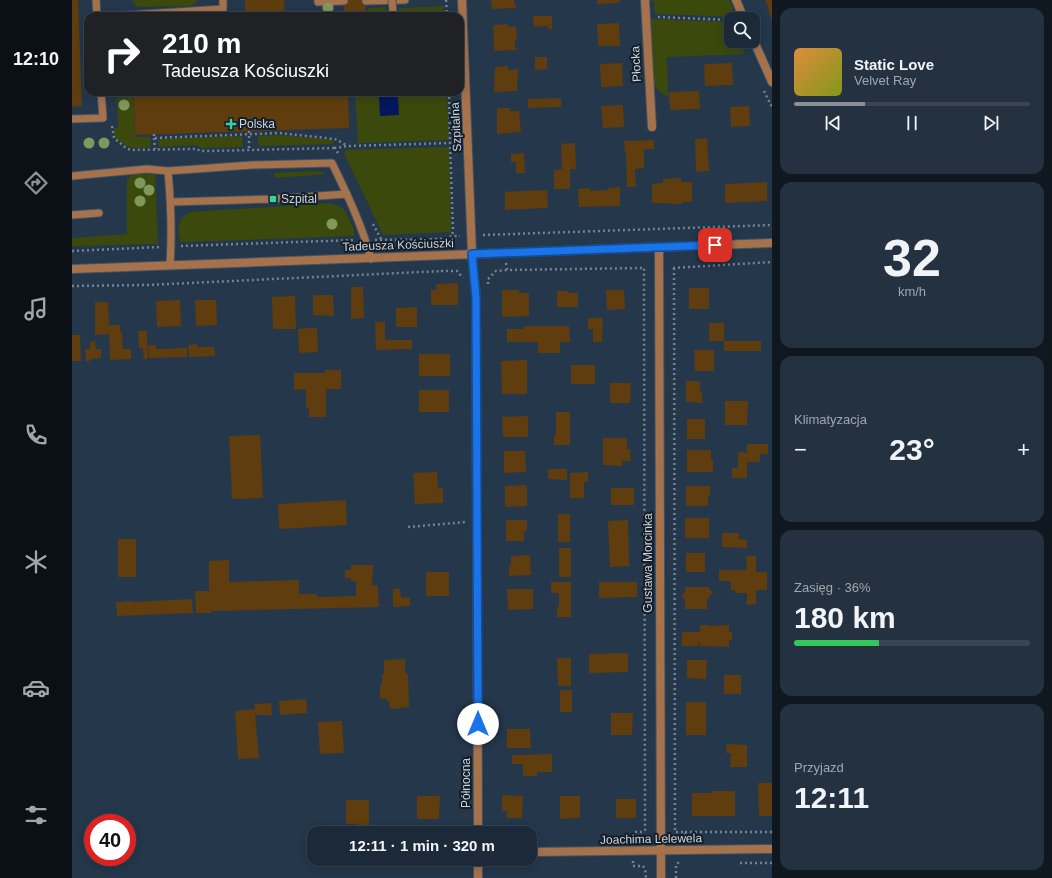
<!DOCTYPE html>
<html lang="pl">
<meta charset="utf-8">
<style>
body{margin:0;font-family:Helvetica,sans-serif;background:#243140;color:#f1f3f6;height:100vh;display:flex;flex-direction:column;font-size:15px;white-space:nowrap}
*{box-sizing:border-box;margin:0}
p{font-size:13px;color:#a0a6ae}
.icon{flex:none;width:22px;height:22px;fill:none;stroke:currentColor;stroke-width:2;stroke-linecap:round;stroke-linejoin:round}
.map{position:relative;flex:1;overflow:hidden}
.drawer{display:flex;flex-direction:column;gap:8px;padding:8px;background:#0f171f;width:280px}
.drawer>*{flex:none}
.guide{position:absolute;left:12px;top:12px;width:380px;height:84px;border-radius:12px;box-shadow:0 2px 10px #0003,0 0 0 1px #394553;background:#202124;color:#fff;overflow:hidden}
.controls{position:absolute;left:652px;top:12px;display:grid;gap:8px}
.controls a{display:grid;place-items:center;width:36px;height:36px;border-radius:8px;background:#1b2938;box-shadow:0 2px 10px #0003,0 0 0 1px #394553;font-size:20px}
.speed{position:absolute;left:12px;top:814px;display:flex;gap:8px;font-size:20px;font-weight:700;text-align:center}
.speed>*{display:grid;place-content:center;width:52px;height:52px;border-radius:50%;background:#1b2938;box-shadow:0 2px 10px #0003,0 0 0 1px #394553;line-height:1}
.speed .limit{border:6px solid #d22;background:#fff;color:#111}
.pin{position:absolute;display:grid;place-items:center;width:34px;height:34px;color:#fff;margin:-17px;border-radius:8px;box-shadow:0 2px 6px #0006}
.me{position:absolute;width:44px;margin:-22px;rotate:0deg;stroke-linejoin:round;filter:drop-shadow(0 0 3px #0008)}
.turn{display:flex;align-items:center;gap:14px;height:84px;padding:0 12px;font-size:18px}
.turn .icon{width:52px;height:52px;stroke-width:2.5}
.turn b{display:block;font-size:28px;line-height:34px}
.big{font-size:30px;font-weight:800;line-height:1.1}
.drawer .card{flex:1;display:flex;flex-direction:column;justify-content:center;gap:6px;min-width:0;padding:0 14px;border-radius:12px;background:#243140}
.drawer .dial{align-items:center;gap:0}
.dial b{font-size:52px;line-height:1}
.song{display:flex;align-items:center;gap:12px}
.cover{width:48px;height:48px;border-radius:6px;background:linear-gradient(135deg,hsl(30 70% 55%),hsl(70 70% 35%))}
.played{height:4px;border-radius:2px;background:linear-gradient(90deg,#8c9099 30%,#394553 30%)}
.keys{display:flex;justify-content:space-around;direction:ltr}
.heat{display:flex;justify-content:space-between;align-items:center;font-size:22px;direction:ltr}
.charge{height:6px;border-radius:3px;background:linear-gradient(90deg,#34c759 36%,#394553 0)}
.trip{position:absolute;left:235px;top:826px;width:230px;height:40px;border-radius:12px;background:#1b2938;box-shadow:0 2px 10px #0003,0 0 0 1px #394553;font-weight:800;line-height:40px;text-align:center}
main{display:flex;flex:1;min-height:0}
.menu{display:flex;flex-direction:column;width:72px;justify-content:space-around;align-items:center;background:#0b1016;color:#a0a6ae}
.menu .icon{width:28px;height:28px}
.menu .current{color:#8c9099}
.menu b{font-size:18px;color:#f1f3f6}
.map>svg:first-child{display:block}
</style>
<main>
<nav class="menu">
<b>12:10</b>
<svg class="icon current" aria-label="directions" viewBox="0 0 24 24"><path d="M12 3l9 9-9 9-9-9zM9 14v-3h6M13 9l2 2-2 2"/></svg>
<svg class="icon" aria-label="music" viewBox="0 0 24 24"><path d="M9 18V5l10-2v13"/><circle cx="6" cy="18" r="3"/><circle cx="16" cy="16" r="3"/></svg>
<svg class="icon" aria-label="phone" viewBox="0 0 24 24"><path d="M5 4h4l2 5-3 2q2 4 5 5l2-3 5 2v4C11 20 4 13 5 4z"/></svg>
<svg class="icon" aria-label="climate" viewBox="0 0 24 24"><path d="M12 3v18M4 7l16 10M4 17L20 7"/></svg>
<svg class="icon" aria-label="car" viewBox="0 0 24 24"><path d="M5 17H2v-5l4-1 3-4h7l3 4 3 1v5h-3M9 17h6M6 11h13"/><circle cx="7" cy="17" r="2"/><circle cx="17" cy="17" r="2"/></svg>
<svg class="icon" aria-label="filters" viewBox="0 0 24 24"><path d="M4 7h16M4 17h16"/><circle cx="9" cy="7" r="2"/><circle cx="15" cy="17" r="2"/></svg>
</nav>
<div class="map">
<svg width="700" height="878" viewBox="0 0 700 878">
<rect width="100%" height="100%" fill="#24374b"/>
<path fill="#3c490d" d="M60 0H126L119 6 67 7 64 6Z
M578 0H657L664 16 661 17 584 14 583 13 582 1H578Z
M372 6V16H327V8Z
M314 7V16H297L296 8Z
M579 19 656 22 659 24V41H667L673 54 595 57 596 98 582 86Z
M70 92H152L70 95Z
M283 92H372L375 94 377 140 286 143Z
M61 97 63 137H78L79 147C58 149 58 150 42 136V128H46L45 98Z
M208 135 262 140 261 144 186 146V136Z
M170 136 171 147 128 148 126 145 87 147 86 139Z
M377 147 379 232 311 235 272 153 273 150Z
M241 171 250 172 255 174 203 178 202 173Z
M61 174H83L86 244 0 246V238L55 234V179Z
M257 203C271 206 274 210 279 223 281 228 283 231 282 236L108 242C105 228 106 217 119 212Z"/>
<path fill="#03175f" d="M326 96 327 115 308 116 307 97Z"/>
<path fill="#603d0e" d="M0 0H6L10 106 0 107Z
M173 0H212L213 16H173Z
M272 0H294V16H272Z
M419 0H442L443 6H444V8L420 9Z
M525 0H547L548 3 525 4Z
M693 0H700V20L696 10 697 9Z
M461 16H480V29H476V26L462 27Z
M547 23 548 46H526L525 24Z
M435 24 436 27H444L445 39H443V48L445 47V50L422 51 421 25Z
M463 57H475V69L463 70Z
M550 63 551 86 529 87 528 64Z
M660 63 661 85 633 86 632 64Z
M436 66V70L446 69 445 91 422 92 423 67Z
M627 91 628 109 598 110 597 92Z
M176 92H276L277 128 63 135 62 97Z
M489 98V107L456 108V99Z
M551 105 552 127 531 128 529 106Z
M677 106 678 126 659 127 658 107Z
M425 108H438V111H447L449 132 425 134Z
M635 138 637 171 624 172 623 139Z
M582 140V149H572V168L563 169 564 187H555L554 152H553L552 141Z
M503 143 504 169H498V189H482V170L490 169 489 144Z
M452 153 453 173H444V162H439V154Z
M609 178V182H620V202H610V204L580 203V184L591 183V179Z
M695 182V201L653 203V184Z
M548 187V206L507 207 506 189 518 188V191L536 190V188Z
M475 190 476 208 433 210V192Z
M386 283V305H359V290H365L364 284Z
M279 287H291L292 318 279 319Z
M617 288H637V309H617Z
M430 290H447V293H457V316L430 317Z
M534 290H552L553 309 535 310Z
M485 291H496L497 293H506V307H485Z
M241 295H261L262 316 241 315Z
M223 296 224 329H201L200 297Z
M108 300 109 326 85 327 84 301Z
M123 300H144L145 325 124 326Z
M23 302H36L37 325H48V332H50L51 349H59V359L38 360 37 334 23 335Z
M345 307V327H324V308Z
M516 318H531L530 342H521V329H516Z
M303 322H313V340H340V349L304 350Z
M637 323H652V341H637Z
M452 326H497L498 342H488V353H466V342H435V329H452Z
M236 328H245L246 352 227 353 226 329Z
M66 331H75L76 359H72L71 349 67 348Z
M0 335H8L9 361H0Z
M23 341 24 349H29V358L18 359V361H14L13 349H18V342Z
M652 341H689V351H652Z
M125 344V347H142L143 356 117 357 116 345Z
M76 345H84V349L115 348V357L77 358Z
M622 350H642V371H623Z
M347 354H378V376H347Z
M455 360V394H430L429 361Z
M499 365H523V384H499Z
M253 370H269V389H254V417H237V408H234V389L222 390V373H253Z
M614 381H628V391H630V403L614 402Z
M538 383H559L558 403H538Z
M347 390H377V412H347Z
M653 401H676L675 425H653Z
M484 412H498V445H482V435H484Z
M456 416V437H431L430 417Z
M615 419H633V439H615Z
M188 435 191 498 160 499 157 436Z
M531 438H555V449H558L559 461H550V466L531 465Z
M675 444H696V454H688V462H675V478H660V468H666V452L675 453Z
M615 450H639V460H641V472H615Z
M432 451H453L454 472 432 473Z
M476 469H495V480L476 479Z
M365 472 366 489 371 488V503L343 504 341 473Z
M516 472V482H512V498H498V473Z
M455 485V506L433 507V486Z
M614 486H638V495H636V506H614Z
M539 488H562V505H539Z
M274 500 275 525 207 529 206 504Z
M486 514H498V542H486Z
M613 518H637V538H613Z
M434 520H455V531H452V541H434Z
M556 520 557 566 538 567 536 521Z
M650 533H667V539L675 540V548L650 547Z
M46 539H64V577H46Z
M487 548H499V577H487Z
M614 553H633V572H614Z
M458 555 459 575 437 576V565H439V556Z
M674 556H684V572H695V590H684V604L675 605V593H663V590H659V581H647V570H675Z
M157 560V582L227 580V594H245V597L284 596V581H279V578H273V570H279V565H301L300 586 306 585 307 607 139 611V613H124L123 591H137V561Z
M354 572H377V596H354Z
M479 582H499V617H485V607H487V593H479Z
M527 582H565V597L527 598Z
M613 587H637V589L641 593 637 596V599H635V609H613V600L609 596 613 592Z
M321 589H328L329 598 338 597V606L321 607Z
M435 589H461V609L436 610Z
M120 599 121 613 45 616 44 602 60 601V602Z
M628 625H637V626L657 625V632H660V640H657V647L628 646V644L626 643V646H610V632H628Z
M556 653V672L517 673V654Z
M485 658H499V686H486Z
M333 659V673L336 674 337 707 321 709 318 708 317 702 314 699 308 698V685H310V674H312V660Z
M615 660H635L634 679 615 678Z
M652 675H669V694H652Z
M488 690H500V712H488Z
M234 699 235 713 208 715 207 701Z
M614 702H634V735H614Z
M199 703 200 715H183L187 758 166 759 163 711 183 709 182 704Z
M539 713H561L560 735H539Z
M270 721 272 753 248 754 246 722Z
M435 729H458L459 748H435Z
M655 744 675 745V767H658L659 753H654Z
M480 754V772H465V776H451V764H440V755Z
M686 783H700V816H687Z
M640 791H663V816H620V793H640Z
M430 795 451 796 450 818H435V811H430Z
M345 796H368L367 819H345Z
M488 796H508V818L488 819Z
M544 799H564V818H544Z
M274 800H297V829H286V824H274Z"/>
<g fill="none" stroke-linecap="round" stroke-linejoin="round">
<g stroke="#425366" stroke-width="9">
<path id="service" d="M24 0 25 16
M246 0V2L272 1
M294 1 333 0
M41 16 151 9V0
M0 119 31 118 29 92
M0 176 75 169 96 171
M99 202 201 199 275 194
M0 215 27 213
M98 265C100 234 99 203 96 171L180 165 260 163C275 194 290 225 299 259"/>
</g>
<g stroke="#425366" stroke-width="10">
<path id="minor" d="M390 0 400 254
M573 0 580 127
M664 0 672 19
M681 39 700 82
M587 247 589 878
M458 852 700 849"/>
</g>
<g stroke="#425366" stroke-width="10">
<path id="tertiary" d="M400 254 404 298 406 833
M0 269 700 243
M406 878V859"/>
</g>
<path stroke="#758495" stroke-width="2.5" stroke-dasharray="2 3" stroke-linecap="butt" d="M374 0 375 16
M586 17 659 20
M692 91 700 107
M377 92 378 143
M40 126 42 138 54 148 59 150 125 149 128 151H136L263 148
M177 131V150
M82 134V138L207 133 263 139 276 146
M82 138 83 149
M266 153 263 148 276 146 378 143 381 230 380 236
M301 224 309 239
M411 235 700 225
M303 240 369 239 380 236H388
M109 246 282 240
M0 251 88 247
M434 263 435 270 572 268
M601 268 700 262
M602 268 603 832H613V840
M370 270V271H385L391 278
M416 284V279L424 271 435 270
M0 286 76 285 370 271
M336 527 394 522
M613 832H700
M562 840 561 832H570L573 830 572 268
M561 861V866H571L573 869 574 878
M668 863H700
M604 878V865L607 862"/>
<use href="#service" stroke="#a6724c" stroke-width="7"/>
<use href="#minor" stroke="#a6724c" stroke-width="8"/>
<use href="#tertiary" stroke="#a6724c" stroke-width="8"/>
<g stroke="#425366" stroke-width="9" stroke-linecap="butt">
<path id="service-bridge" d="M320 0 321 12"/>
</g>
<use href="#service-bridge" stroke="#a6724c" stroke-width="7"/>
</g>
<g fill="#7f985b">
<circle cx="256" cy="8" r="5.5"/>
<circle cx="52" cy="105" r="5.5"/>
<circle cx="17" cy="143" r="5.5"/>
<circle cx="32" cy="143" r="5.5"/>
<circle cx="68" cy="183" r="5.5"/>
<circle cx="77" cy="190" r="5.5"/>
<circle cx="68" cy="201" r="5.5"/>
<circle cx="260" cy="224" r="5.5"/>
</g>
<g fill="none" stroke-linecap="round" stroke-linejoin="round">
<g stroke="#114b97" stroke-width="10">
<path id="route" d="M406 724 404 298 400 254 643 245"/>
</g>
<use href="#route" stroke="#1a73e8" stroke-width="7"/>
</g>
<g fill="#35d4a7" stroke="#151e27" stroke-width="1.5">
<path d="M157 118h4v4h4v4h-4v4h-4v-4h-4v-4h4z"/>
<rect x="197" y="195" width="8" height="8" rx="2"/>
</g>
<g text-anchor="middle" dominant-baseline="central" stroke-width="4" stroke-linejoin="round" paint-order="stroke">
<g font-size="12" fill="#cad5e2" stroke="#151e27">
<text transform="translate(564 64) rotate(-93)">Płocka</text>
<text transform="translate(384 127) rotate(-93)">Szpitalna</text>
<text transform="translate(326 245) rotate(-2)">Tadeusza Kościuszki</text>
<text transform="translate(576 563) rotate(-90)">Gustawa Morcinka</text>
<text transform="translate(394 783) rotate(-90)">Północna</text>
<text transform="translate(579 839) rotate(-1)">Joachima Lelewela</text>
</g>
<g font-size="12" fill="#cad5e2" stroke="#151e27" text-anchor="start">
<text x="167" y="124">Polska</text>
<text x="209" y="199">Szpital</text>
</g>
</g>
</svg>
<div class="controls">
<a><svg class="icon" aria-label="search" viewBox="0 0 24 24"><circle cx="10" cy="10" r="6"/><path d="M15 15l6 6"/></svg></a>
</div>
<div class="speed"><div class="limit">40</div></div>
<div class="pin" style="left:643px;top:245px;background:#d93025"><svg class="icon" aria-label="arrive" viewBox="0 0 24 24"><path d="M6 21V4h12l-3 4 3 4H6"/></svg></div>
<svg class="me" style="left:406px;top:724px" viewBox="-20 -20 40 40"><circle r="19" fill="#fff"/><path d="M0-13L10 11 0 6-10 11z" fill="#1a73e8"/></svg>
<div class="trip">12:11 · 1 min · 320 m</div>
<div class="guide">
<div class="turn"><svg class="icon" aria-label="right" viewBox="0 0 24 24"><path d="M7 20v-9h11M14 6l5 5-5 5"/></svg><div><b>210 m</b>Tadeusza Kościuszki</div></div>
</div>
</div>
<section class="drawer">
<div class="card">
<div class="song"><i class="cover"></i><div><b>Static Love</b><p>Velvet Ray</p></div></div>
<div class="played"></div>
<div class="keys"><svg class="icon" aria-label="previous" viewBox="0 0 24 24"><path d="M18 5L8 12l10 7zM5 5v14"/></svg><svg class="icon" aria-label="pause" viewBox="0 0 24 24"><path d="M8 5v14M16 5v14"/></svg><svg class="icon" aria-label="next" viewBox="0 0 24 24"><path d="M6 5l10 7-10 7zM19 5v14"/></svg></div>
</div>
<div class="card dial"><b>32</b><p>km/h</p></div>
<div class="card"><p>Klimatyzacja</p>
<div class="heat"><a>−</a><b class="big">23°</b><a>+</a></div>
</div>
<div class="card"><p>Zasięg · 36%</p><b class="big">180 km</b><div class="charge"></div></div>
<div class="card"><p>Przyjazd</p><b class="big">12:11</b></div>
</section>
</main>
